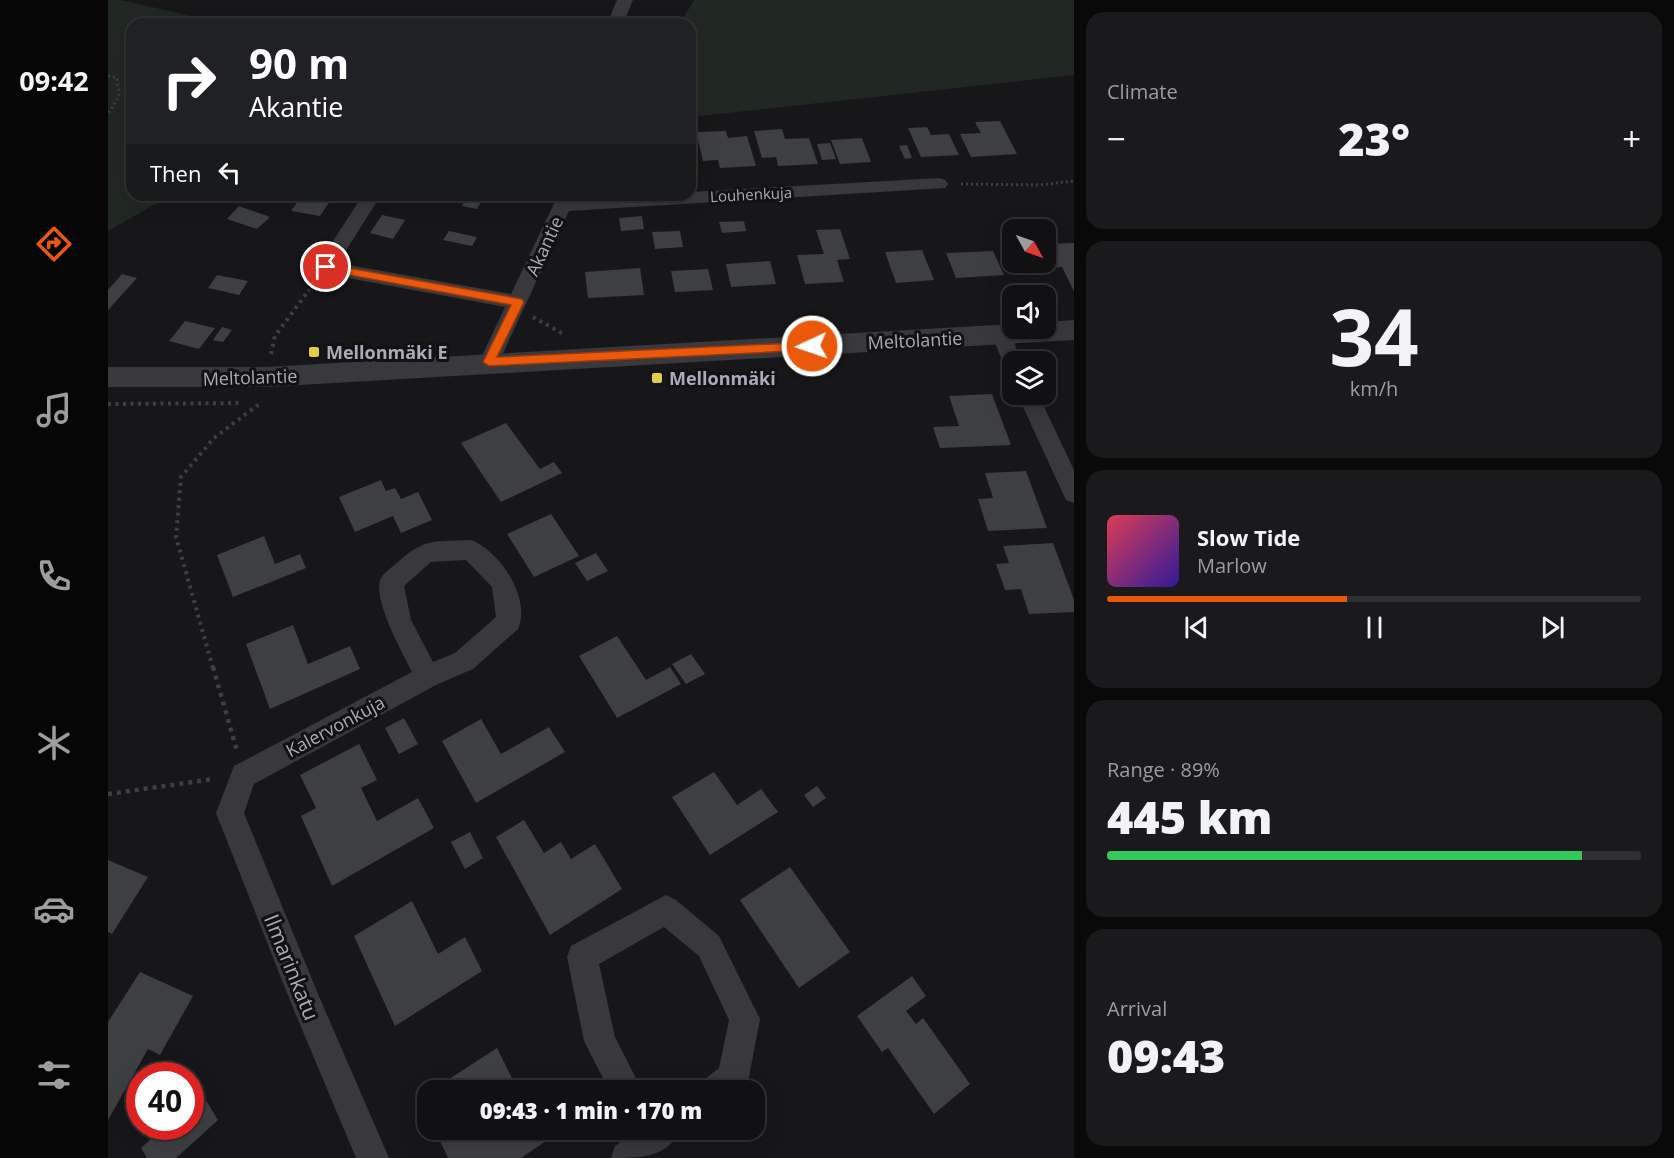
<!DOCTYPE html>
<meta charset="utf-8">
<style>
body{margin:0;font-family:"Open Sans",sans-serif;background:#1a191b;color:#f1f3f6;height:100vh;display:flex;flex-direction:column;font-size:22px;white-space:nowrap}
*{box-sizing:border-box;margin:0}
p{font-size:20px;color:#9c9d9f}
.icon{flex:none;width:33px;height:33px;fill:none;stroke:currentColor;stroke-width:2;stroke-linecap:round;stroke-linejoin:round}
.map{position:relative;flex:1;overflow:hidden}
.panel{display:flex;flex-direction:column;gap:12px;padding:12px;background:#09090a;width:600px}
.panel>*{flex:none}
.hud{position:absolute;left:18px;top:18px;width:570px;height:183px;border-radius:18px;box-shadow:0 6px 24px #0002,0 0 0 2px #303032;background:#202124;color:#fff;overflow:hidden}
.needle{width:39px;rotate:130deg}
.buttons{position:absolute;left:894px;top:219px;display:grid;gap:12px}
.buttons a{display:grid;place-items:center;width:54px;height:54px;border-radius:12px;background:#111012;box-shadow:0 6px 24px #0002,0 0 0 2px #303032;font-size:30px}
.speed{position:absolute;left:18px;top:1062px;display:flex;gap:12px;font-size:30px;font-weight:700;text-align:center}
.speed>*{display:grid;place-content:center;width:78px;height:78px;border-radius:50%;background:#111012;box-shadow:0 6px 24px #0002,0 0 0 2px #303032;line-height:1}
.speed .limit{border:9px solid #d22;background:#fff;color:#111}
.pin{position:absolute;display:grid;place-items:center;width:51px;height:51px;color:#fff;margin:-26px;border:3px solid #fff;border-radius:50%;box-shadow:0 2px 6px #0007}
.me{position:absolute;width:66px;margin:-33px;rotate:267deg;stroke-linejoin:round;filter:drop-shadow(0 0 4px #0008)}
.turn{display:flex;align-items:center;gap:21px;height:126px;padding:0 24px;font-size:27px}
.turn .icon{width:78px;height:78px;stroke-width:2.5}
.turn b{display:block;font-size:42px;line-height:51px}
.then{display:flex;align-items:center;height:57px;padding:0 24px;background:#0003;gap:12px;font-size:22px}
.big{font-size:45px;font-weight:800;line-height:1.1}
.panel .tile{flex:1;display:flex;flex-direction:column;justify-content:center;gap:9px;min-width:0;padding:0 21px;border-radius:18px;background:#1a191b}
.panel .dial{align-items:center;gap:0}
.dial b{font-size:78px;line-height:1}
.song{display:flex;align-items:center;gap:18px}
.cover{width:72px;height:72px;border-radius:9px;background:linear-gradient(135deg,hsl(350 70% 55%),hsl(250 70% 35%))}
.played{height:6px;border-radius:3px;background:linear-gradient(90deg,#ea580c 45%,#303032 45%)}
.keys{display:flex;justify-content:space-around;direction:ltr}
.heat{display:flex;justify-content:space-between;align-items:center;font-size:33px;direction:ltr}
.charge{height:9px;border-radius:4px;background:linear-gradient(90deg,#34c759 89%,#303032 0)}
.trip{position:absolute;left:309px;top:1080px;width:348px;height:60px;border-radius:18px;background:#111012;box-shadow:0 6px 24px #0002,0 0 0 2px #303032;font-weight:800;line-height:60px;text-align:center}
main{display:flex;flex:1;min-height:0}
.tab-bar{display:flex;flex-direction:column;width:108px;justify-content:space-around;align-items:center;background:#070607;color:#9c9d9f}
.tab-bar .icon{width:42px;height:42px}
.tab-bar .selected{color:#ea580c}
.tab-bar b{font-size:27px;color:#f1f3f6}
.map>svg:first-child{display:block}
</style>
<main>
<nav class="tab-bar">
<b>09:42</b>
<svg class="icon selected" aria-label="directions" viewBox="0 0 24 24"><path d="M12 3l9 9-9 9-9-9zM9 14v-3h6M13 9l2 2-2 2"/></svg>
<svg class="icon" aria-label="music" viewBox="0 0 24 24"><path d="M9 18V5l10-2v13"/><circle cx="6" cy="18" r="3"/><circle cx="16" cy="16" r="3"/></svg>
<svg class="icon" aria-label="phone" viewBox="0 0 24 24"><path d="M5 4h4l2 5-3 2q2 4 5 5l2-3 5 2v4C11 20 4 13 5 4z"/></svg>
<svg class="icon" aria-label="climate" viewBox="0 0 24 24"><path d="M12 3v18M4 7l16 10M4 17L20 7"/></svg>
<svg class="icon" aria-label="car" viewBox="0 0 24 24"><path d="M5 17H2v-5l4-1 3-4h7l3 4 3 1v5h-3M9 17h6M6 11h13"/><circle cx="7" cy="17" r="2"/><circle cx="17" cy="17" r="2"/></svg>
<svg class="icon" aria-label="filters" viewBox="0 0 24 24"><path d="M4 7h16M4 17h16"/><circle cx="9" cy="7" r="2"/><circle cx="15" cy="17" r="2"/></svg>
</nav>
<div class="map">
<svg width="966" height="1158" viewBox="0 0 966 1158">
<rect width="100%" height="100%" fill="#171618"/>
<path fill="#212823" d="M0 0H13L118 24H24V195H63L0 231Z
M586 0H966V75L582 117V24H572Z"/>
<path fill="#3e3f42" d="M892 121 909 154 863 157 852 134 873 133 867 122Z
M819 127 823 135 841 134 851 155 813 157 800 128Z
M674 129 677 139 701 138 710 164 670 166 668 157 654 158 646 131Z
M618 131 620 138 639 136 648 166 612 168 610 160 595 161 588 132Z
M754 138 763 162 732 164 723 140Z
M722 143 728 159 714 160 709 144Z
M799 145 804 158 797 159 791 146Z
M194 195H226L212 216 183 211Z
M277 195H307L302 203 276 197Z
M360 195H377L369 209 354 206Z
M131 206 162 217 149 229 119 219Z
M274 215 297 220 285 239 262 233Z
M534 216 536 229 513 231 511 218Z
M636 221 638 231 614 233 611 222Z
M732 229 742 259 729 260 736 282 697 284 689 255 716 254 708 230Z
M341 231 369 237 364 246 335 240Z
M572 231 575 247 547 249 544 232Z
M966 243V291L954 267 928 269 925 262H938V244Z
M814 250 826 280 788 283 777 252Z
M885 251 896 275 848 278 838 253Z
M662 261 668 284 623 287 618 264Z
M532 268 536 295 480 298 477 272Z
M600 269 605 290 567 292 563 271Z
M14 274 29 278 0 310V290Z
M109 275 140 281 131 295 100 288Z
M77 321 107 328 91 349 61 341Z
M114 327 124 330 115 342 105 340Z
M884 394 903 445 832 448 825 427 851 426 841 396Z
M398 423 432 469 446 462 454 473 393 502 353 443Z
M918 471 939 528 880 531 870 499 885 498 877 473Z
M273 480 278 491 287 488 293 499 310 492 324 520 293 533 285 516 247 532 231 497Z
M443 514 471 556 426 577 399 534Z
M156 536 167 564 192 554 198 568 125 597 109 555Z
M945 543 966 600V612L921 614 913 589 897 590 888 564 901 563 895 546Z
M488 553 500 571 479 581 467 563Z
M185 625 200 664 242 646 252 669 162 709 138 644Z
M509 636 538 680 562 667 573 684 509 718 471 656Z
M583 654 597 674 578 684 564 664Z
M296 718 310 744 291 754 277 728Z
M373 719 393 754 441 727 457 752 368 803 334 741Z
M251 744 269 780 253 788 269 821 310 798 326 828 224 886 193 816 208 808 192 775Z
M606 772 629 805 653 789 670 812 602 855 564 797Z
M709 786 718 798 705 807 696 795Z
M416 820 436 853 453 842 463 859 487 844 514 889 442 935 388 837Z
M362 832 375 858 357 869 343 842Z
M0 860 40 877 4 934 0 932Z
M682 867 742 952 691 988 632 900Z
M304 901 330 954 357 937 374 971 287 1026 246 936Z
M32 972 85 996 52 1055 40 1049 0 1120V1022Z
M804 976 818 996 798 1011 808 1024 815 1018 862 1084 826 1114 780 1048 774 1052 749 1016Z
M389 1048 410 1090H324Z
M94 1094 110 1120 68 1158H39L33 1148 57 1126H82V1104Z
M327 1130H454L413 1158H340Z"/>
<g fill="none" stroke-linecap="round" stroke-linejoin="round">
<path stroke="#3e3e44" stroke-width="3" stroke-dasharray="2 3" stroke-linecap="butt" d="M0 76 9 78 11 96 0 114
M853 184 931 185 966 181
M200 291 207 282"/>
<path stroke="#3e3e44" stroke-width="4" stroke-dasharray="3 4.5" stroke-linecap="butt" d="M425 317 457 335
M163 354 167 336 201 290
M0 404 134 403
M105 668 68 537 73 477 106 438 154 402"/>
<path stroke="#3e3e44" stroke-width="4.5" stroke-dasharray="4 5" stroke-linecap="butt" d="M105 667 129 751
M0 794 106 779"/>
<path fill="#38383d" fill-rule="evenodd" d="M509 0H525L515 24H499Z
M831 178 837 180 840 184 837 188 461 211 391 362 388 367 381 370 374 367 371 362 397 307 218 274 211 272 208 267 255 195H273L230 263 403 294 450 195H468L466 198 582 195V192Z
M894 328 901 330 914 362H904V371L897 368 884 335 887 330Z
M909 394H930L966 470V503L958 500Z
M363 540C391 550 424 599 410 629L365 669 328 685 146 784 136 813 210 994 281 1158H248L183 1003 108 813 126 766 304 672C294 652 266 602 272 581 274 573 285 567 291 561 318 537 328 542 363 540ZM358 560 384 587 388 617 347 653 325 662 303 620 296 586 323 562Z
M558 895 568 900 611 936 652 1019 641 1077 633 1090H592L597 1079 611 1068 621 1020 591 956 556 927 491 964 507 1037 534 1090H501L476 1041 459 957 463 946Z
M530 1130H572C559 1158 533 1158 503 1158L507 1146Z"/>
<path fill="#38383d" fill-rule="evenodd" d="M966 320V340L158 387H0V367H158L904 324V328H938V322Z"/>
</g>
<path fill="#ea580c" stroke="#983908" stroke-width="1.5" d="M218 264 414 299 416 302 389 357 704 342 709 346 704 350 381 366 375 362 403 305 214 270V265Z"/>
<g fill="#e2ce45" stroke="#121113" stroke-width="2">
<rect x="200" y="346" width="12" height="12" rx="3"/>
<rect x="543" y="372" width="12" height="12" rx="3"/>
</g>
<g text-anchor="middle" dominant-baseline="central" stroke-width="6" stroke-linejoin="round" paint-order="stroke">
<g font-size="15" fill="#aaabb7" stroke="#121113">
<text transform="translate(643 194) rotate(-3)">Louhenkuja</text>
</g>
<g font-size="18" fill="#aaabb7" stroke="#121113">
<text transform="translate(436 246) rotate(-65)">Akantie</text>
<text transform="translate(807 340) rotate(-3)">Meltolantie</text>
<text transform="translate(142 377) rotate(-2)">Meltolantie</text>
<text transform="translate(227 726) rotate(-28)">Kalervonkuja</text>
</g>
<g font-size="18" font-weight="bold" fill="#aaabb7" stroke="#121113" text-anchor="start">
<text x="218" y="352">Mellonmäki E</text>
<text x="561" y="378">Mellonmäki</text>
</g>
<g font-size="21" fill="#aaabb7" stroke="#121113">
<text transform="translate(184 967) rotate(68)">Ilmarinkatu</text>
</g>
</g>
</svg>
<div class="buttons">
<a><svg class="needle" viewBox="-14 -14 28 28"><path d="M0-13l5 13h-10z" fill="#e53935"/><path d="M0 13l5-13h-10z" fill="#9c9d9f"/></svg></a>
<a><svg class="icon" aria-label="sound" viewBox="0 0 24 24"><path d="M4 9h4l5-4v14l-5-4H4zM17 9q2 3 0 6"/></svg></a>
<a><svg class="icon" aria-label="layers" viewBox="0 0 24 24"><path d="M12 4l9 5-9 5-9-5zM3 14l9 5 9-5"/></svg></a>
</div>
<div class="speed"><div class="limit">40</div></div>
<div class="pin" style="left:218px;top:267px;background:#d93025"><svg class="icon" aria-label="arrive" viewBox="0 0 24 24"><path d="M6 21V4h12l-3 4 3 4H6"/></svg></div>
<svg class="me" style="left:704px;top:346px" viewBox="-20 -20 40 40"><circle r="17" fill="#ea580c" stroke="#fff" stroke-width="3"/><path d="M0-11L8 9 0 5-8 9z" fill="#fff"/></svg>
<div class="trip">09:43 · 1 min · 170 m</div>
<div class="hud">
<div class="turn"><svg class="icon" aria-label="right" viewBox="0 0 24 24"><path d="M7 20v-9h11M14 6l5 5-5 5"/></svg><div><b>90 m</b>Akantie</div></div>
<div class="then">Then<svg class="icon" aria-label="left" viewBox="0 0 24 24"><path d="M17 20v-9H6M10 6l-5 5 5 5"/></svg></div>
</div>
</div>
<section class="panel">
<div class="tile"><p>Climate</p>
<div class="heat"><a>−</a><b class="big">23°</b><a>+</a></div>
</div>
<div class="tile dial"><b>34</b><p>km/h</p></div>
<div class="tile">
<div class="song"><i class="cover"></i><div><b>Slow Tide</b><p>Marlow</p></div></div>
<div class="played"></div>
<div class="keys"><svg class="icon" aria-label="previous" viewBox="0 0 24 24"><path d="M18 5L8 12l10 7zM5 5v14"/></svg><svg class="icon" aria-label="pause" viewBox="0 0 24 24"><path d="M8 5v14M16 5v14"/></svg><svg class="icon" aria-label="next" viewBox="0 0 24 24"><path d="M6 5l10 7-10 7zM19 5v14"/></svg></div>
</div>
<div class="tile"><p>Range · 89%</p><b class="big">445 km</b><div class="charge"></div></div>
<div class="tile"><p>Arrival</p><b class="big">09:43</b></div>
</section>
</main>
